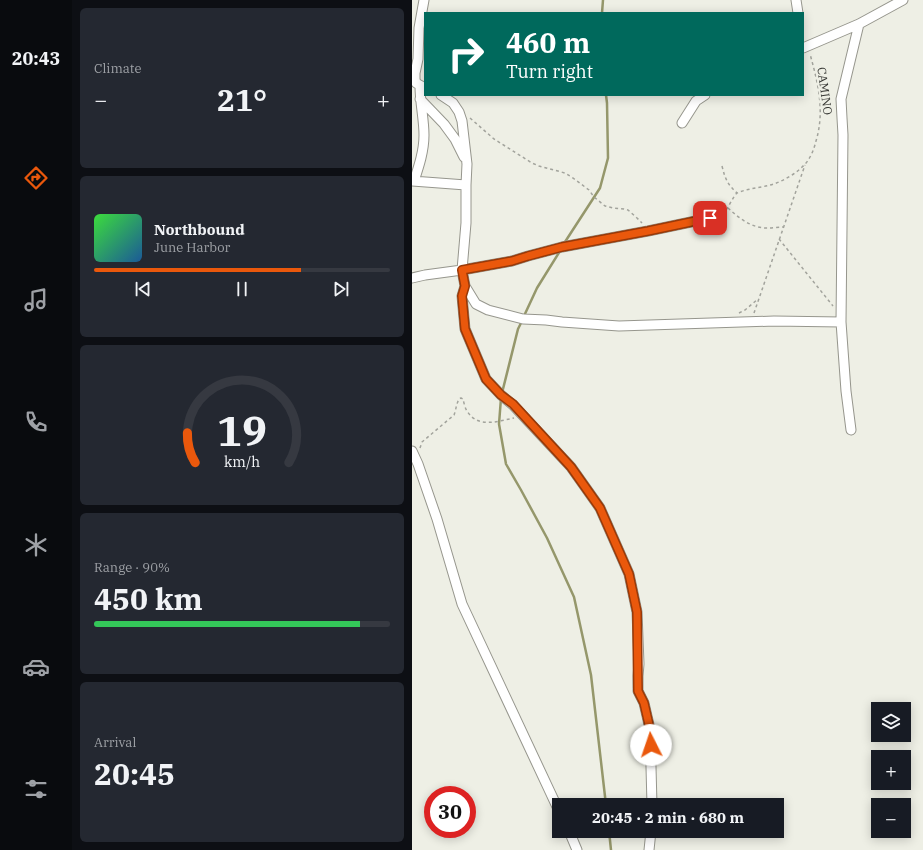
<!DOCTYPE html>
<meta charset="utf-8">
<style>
body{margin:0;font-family:"IBM Plex Serif",serif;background:#242831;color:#f1f3f6;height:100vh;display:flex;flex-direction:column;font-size:15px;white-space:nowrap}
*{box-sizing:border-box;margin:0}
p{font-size:13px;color:#9ea1a6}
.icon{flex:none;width:22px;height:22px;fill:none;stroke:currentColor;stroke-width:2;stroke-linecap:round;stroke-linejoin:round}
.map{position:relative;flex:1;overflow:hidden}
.details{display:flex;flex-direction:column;gap:8px;padding:8px;background:#0d0f14;width:340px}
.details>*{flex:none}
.banner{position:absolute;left:12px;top:12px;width:380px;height:84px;border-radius:0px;box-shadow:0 2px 10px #0003;background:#00695c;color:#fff;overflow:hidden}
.controls{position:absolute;left:459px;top:702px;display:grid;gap:8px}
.controls a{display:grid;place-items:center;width:40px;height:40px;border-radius:0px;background:#171b24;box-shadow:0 2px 10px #0003;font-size:20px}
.speed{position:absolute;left:12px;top:786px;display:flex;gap:8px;font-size:20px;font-weight:700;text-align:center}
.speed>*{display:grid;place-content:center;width:52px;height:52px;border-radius:50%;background:#171b24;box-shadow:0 2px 10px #0003;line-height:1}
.speed .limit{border:6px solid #d22;background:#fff;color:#111}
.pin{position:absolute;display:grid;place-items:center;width:34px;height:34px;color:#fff;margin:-17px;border-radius:8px;box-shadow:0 2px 6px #0006}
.me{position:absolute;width:44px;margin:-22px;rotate:356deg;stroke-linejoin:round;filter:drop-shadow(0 0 3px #0008)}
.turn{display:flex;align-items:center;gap:14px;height:84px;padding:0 16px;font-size:18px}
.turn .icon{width:52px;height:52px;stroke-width:2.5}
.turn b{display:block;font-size:28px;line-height:34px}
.big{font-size:30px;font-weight:800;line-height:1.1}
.details .card{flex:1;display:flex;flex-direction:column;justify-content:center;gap:6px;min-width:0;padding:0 14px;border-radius:6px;background:#242831}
.details .dial{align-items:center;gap:0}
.dial svg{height:104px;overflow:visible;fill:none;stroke:#363941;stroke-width:7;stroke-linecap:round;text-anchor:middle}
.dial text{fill:#f1f3f6;stroke:none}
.song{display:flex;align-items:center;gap:12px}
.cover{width:48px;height:48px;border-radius:6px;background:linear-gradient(135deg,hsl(120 70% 55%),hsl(210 70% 35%))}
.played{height:4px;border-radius:2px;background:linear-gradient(90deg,#ea580c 70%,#363941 70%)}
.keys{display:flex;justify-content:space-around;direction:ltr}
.heat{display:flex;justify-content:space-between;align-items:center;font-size:22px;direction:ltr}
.charge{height:6px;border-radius:3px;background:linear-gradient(90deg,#34c759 90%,#363941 0)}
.trip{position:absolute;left:140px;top:798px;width:232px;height:40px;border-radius:0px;background:#171b24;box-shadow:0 2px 10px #0003;font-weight:800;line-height:40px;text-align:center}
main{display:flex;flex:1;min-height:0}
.tabs{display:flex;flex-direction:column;width:72px;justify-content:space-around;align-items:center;background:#090b0e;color:#9ea1a6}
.tabs .icon{width:28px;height:28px}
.tabs .current{color:#ea580c}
.tabs b{font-size:18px;color:#f1f3f6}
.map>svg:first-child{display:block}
</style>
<main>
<nav class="tabs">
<b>20:43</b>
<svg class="icon current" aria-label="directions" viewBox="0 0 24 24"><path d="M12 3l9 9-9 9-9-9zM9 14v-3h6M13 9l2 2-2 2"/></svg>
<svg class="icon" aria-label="music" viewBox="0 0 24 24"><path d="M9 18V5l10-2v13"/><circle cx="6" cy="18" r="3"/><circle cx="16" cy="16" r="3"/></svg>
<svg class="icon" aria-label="phone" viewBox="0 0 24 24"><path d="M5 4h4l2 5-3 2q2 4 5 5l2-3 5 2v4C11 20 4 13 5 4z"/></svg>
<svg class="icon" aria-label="climate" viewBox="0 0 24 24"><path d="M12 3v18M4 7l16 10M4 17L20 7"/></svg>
<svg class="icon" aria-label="car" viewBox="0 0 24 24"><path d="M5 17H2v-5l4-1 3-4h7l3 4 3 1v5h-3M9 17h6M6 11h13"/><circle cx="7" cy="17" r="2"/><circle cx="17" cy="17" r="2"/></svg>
<svg class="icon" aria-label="filters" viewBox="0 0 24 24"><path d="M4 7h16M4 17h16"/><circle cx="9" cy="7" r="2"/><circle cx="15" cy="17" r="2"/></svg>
</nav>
<section class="details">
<div class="card"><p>Climate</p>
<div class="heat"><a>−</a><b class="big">21°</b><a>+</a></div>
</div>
<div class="card">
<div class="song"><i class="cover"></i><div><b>Northbound</b><p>June Harbor</p></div></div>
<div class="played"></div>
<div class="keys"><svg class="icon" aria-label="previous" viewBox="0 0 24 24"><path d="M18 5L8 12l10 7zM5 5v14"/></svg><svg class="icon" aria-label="pause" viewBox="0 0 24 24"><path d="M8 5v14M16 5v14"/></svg><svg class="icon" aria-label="next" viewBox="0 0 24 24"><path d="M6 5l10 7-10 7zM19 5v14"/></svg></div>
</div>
<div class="card dial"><svg viewBox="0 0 100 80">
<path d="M14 69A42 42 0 1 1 86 69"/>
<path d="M14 69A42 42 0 0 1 8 46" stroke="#ea580c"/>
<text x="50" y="56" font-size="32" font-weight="700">19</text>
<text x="50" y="72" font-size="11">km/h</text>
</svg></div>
<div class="card"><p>Range · 90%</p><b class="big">450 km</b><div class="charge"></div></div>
<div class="card"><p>Arrival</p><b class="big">20:45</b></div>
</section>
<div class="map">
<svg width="511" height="850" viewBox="0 0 511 850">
<rect width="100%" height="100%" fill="#eeefe5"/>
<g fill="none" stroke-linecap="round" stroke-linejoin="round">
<path stroke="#95976b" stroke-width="2.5" d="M190 13 191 0
M151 245 188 188 196 158 195 103 194 95
M112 316 125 288 148 251
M90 393 106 329 110 321
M89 398 87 424 94 464 109 490 135 538 162 597 179 675 194 805
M197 831 199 850"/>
<g stroke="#96968d" stroke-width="11">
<path id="minor" d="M12 0 7 28 6 59 3 73V79L4 83 13 88
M384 0 386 13
M391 48 447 24 491 0
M29 95 41 103 47 112 50 121 55 164 54 185V223L50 270 53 286 64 304 76 310 111 319 134 320 150 322 207 326 362 321 429 322
M8 99 32 124 43 139 52 157
M270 123 284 101 293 95
M0 181 54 185
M2 181C7 166 12 151 12 135 12 119 8 103 8 86
M0 278 13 275 50 270 100 261 116 256 150 247 236 231 298 218
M53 286 50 296 53 329 74 379 89 395 101 405 159 467 188 508 217 574 225 612 227 664 226 676V691L232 703 238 729 240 805
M439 430 434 391 429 322 431 135 430 118 429 99 447 24
M0 451 6 464 25 519 50 604 147 811
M157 831 165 850
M237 850 239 831"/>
</g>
<path stroke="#a2a39c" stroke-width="1.5" stroke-dasharray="3 3" stroke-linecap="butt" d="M58 118 82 139 120 163 127 166 153 173 161 178 177 190 182 197 193 206 201 208 212 209 216 210 225 218 230 223
M310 166C313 178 315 184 325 193
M316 208C327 218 339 228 355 228 360 228 366 227 371 227
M305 216 310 215 313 212 323 195 325 193C339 187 355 188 369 181 378 177 387 171 394 163 399 157 402 149 404 141 413 111 406 83 398 54
M367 239 421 306
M327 313 333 310 346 299
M342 313 393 165
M8 448 10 442 42 415C44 410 44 405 47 399L49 398 51 399C52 403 53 408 55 411 66 429 86 421 102 418"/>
<use href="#minor" stroke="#fff" stroke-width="9"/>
</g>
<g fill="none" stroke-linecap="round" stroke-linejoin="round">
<g stroke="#983908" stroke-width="10">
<path id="route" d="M239 745 238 729 232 703 226 691 225 612 217 574 188 508 159 467 101 404 89 395 74 379 53 329 50 296 53 286 50 270 100 261 116 256 150 247 236 231 298 218"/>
</g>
<use href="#route" stroke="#ea580c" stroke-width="7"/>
</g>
<g text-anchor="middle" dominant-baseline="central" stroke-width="4" stroke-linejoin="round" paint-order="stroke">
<g font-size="12" fill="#373834" stroke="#eeefe5">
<text transform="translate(413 91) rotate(82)">CAMINO</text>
</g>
</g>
</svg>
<div class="controls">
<a><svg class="icon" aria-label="layers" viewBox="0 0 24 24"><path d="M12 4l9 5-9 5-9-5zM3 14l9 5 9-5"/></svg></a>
<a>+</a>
<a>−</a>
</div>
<div class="speed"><div class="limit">30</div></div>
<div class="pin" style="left:298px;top:218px;background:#d93025"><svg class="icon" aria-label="arrive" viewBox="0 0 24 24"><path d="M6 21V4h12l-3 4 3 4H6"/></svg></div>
<svg class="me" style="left:239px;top:745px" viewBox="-20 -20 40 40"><circle r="19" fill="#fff"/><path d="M0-13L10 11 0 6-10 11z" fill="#ea580c"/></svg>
<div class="trip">20:45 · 2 min · 680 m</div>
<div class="banner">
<div class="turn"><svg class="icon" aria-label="right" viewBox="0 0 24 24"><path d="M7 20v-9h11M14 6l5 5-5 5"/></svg><div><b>460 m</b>Turn right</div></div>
</div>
</div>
</main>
